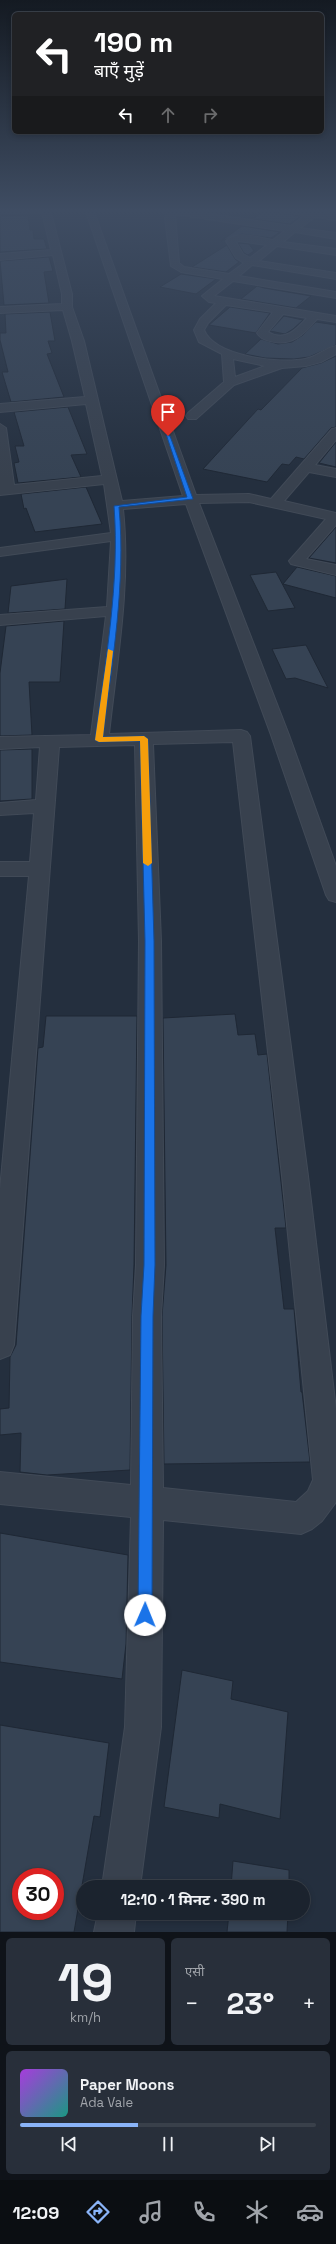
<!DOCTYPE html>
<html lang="hi">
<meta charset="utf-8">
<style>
body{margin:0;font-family:"Space Grotesk","Noto Sans Devanagari",sans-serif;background:#282f3a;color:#f1f3f6;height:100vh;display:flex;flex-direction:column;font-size:15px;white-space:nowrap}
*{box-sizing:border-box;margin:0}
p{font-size:13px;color:#a0a4aa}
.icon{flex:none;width:22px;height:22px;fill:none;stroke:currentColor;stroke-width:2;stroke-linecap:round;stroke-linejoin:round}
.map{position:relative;height:1932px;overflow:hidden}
.panel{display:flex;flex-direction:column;gap:6px;padding:6px;background:#0f1319;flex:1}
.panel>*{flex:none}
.top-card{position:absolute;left:12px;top:12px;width:312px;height:122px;border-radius:6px;box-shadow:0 2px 6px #0003,0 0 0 1px #39404a;background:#202124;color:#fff;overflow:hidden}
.speed{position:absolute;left:12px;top:1868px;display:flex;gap:8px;font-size:20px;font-weight:700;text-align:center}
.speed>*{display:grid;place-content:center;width:52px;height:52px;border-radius:50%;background:#1b232e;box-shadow:0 2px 6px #0003,0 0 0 1px #39404a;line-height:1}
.speed .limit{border:6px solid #d22;background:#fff;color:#111}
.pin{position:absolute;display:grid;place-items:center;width:34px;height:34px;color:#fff;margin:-41px -17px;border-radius:50% 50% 50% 0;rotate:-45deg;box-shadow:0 0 4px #0007}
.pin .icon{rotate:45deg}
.me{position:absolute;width:44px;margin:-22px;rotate:1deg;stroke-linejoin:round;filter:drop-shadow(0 0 3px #0008)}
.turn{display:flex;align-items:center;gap:14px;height:84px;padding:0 16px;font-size:18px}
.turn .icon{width:52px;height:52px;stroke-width:2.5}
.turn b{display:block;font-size:28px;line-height:34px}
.lanes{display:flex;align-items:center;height:38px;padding:0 16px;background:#0003;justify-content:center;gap:20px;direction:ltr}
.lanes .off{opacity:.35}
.big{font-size:30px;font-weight:700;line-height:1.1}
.panel .widget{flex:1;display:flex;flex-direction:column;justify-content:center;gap:6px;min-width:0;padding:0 14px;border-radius:6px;background:#282f3a}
.panel .dial{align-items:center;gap:0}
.dial b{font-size:52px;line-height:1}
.song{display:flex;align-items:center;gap:12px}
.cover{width:48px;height:48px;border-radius:6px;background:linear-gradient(135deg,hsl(280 70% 55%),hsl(170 70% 35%))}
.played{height:4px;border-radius:2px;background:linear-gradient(90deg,#8ab4f8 40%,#39404a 40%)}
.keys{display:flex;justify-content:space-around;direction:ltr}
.heat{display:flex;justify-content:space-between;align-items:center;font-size:22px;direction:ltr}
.panel .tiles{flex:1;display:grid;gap:6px;grid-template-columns:1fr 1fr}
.widget:last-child{grid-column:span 2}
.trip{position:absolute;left:76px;top:1880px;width:234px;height:40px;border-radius:20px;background:#1b232e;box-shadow:0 2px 6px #0003,0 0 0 1px #39404a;font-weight:700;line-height:40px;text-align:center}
.dock{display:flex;height:64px;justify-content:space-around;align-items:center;background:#0b0e12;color:#a0a4aa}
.dock .icon{width:28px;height:28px}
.dock .on{color:#8ab4f8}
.dock b{font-size:18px;color:#f1f3f6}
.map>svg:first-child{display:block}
</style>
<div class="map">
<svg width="336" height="1932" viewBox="0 0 336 1932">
<rect width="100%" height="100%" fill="#242f3e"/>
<path fill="#364354" stroke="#1f2835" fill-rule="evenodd" d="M264 211 280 213 301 216 290 224 252 219Z
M28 215 30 230H33L34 239H44L47 249 0 252V216Z
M242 226 280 232 271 238 242 234 221 241Z
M238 243 249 244 254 251 248 255 244 253Z
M227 245 235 259 239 262 226 272 192 267Z
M49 257 53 271 44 272 49 303 4 305 0 261Z
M181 274 216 279 196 294 160 287Z
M257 286 264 288 311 296 296 308 241 299Z
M230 307 270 313 256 333 209 325Z
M50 312 55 341H48L52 353 47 354 64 397 11 402 2 372H8L0 340V333H6L5 314Z
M284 316 303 320 293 329 285 334 270 331Z
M316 322 336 325V345L309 357 294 359 265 358 245 354 261 339 278 344 292 342 303 335Z
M336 356V427L331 428 304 459 296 457 289 465 282 464 267 482 203 469 258 409 261 410 302 368 321 363Z
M68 407 87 454 71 455 81 477 18 483 14 463 19 462 15 446H24L14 412Z
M336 442V467L319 463Z
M86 487 102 524 35 532 26 508 24 509 21 494Z
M336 527V563L309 558Z
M297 567 336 576V598L283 584Z
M276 572 295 608 268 611 250 575Z
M67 579 65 609 8 613 11 586Z
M64 621 60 682H29L32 735 0 736V673L6 626Z
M306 645 328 688 295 678 286 679 272 649Z
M32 749V799L0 801V750Z
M235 1014 238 1035 255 1034 258 1055 267 1054 286 1228H275L284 1309H294L301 1392H302L310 1462 164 1464 162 1316 166 1265 163 1018Z
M46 1016H137L134 1265 132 1316 130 1470 47 1475 20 1472 21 1433 0 1435V1409L9 1408 10 1357 16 1345 38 1048 43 1047Z
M0 1533 128 1555 126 1644 122 1679 0 1662Z
M182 1670 233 1681 231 1699 288 1712 280 1819 220 1804 219 1818 164 1807Z
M0 1725 109 1743 100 1817 94 1816 74 1932H0ZM21 1877H55V1911H21Z
M233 1861 289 1870V1887H231Z
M229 1913H288L287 1932H227Z"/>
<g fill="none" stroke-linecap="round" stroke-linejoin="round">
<g stroke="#414a57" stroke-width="2">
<path id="street" d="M0 209H50L72 294V307L84 341 122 501 183 496 85 209H93L196 495 249 494 271 499 332 429 336 428V440L315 465 336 469V477L309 472 284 501 336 513V525L306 559 336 565V575L291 564 289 561 326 519 249 502 199 503 289 735 336 866V902L329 900 326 895 271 735 186 504 123 509C131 584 117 660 109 734L241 730 247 732 250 736 308 1176 336 1409V1502L322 1521 312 1529 301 1534 163 1520 161 1727 140 1887H102L125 1727 131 1517 0 1504V1472L131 1485 133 1316 136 1265 139 941 135 745 59 747 14 1345 10 1355 0 1359V1189L29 876H0V862H30L34 813 0 815V803L36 800 40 747 0 749V737L91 735 106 616 0 625V615L107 607 111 541 0 556V548L111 533 104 484 0 495V424L6 428 14 485 102 476 86 404 0 412V404L85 397 72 341 63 310 0 313V307L62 304V294L53 255 0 260V254L51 250 42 212 0 213ZM233 742 282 1176 313 1480 308 1491 296 1502 163 1488 161 1316 164 1265 161 941 153 744Z
M154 209H176L291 226 305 215 280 212 276 209 311 211 314 209H323L320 212 336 214V220L315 217 300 228 336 233V239L295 232 283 242 336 249V255L277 246 259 261 336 273V279L252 265 239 276 336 292V298L233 281 214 296 336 316V322L317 319C304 334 292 347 270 341 265 340 260 338 257 333L273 312 226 305 208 323 204 330C215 357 280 364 305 359 317 357 325 348 336 346V354L321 362 306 366 282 368 234 385 196 419H188L186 416 188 413 224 382 222 354 199 342 194 330 200 319 216 303 209 302 202 296 223 279 181 272 171 266 165 218 166 213ZM175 214 285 231 273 240C260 238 237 230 226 241L236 258 244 263 229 274 184 267 179 263ZM239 241 267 245 250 258 243 254 236 242ZM283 314 307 318C296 330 285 342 268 332ZM233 359 265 366 235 377Z
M98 1913H136L134 1932H94Z"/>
</g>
<use href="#street" fill="#38414e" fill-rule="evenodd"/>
</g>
<linearGradient id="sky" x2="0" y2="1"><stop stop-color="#141a22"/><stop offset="0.44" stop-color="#3f4d63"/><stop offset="1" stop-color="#3f4d63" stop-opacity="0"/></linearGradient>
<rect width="336" height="479" fill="url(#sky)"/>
<path fill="#1a73e8" stroke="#114b97" d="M166 434 170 436 193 499 119 507C126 584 112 661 103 737L144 736 148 739 154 941 155 1265 153 1316 152 1615 150 1620 145 1622 140 1620 138 1615 141 1316 144 1265 145 941 140 741 99 742 95 740C105 662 120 584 114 506L187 497Z"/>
<path fill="#f59e0b" d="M108 649 113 651 103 737 144 736 148 739 152 863 148 866 143 863 140 741 99 742 95 740Z"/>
</svg>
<div class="speed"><div class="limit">30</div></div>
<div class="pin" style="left:168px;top:436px;background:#d93025"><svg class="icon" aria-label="arrive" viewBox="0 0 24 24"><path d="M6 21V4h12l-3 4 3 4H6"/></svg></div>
<svg class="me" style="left:145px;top:1615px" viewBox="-20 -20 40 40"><circle r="19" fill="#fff"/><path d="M0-13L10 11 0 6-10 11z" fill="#1a73e8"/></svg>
<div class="trip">12:10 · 1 मिनट · 390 m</div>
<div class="top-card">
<div class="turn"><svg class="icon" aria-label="left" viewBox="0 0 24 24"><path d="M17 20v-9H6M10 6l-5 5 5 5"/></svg><div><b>190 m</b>बाएँ मुड़ें</div></div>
<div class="lanes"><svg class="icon" aria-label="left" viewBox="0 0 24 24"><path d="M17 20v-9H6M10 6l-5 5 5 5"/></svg><svg class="icon off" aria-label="ahead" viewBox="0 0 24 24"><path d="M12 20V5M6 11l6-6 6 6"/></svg><svg class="icon off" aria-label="right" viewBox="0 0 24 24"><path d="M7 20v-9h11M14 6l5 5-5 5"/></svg></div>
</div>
</div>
<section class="panel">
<div class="tiles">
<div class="widget dial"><b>19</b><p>km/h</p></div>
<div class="widget"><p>एसी</p>
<div class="heat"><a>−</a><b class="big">23°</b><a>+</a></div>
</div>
<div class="widget">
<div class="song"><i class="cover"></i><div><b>Paper Moons</b><p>Ada Vale</p></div></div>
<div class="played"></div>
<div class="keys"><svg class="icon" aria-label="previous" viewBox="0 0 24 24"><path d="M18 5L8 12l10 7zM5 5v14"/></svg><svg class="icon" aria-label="pause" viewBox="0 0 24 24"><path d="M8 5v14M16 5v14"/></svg><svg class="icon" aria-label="next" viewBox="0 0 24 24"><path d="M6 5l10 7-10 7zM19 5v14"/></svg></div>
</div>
</div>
</section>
<nav class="dock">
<b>12:09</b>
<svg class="icon on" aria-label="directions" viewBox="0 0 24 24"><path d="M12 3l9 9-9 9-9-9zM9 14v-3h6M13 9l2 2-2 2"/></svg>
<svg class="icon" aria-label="music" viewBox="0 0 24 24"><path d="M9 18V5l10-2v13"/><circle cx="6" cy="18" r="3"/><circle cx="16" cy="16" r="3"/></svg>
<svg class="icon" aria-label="phone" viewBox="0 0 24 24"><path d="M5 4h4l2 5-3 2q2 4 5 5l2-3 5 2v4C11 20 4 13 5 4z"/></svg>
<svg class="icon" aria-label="climate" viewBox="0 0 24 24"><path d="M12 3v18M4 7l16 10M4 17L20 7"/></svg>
<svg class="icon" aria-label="car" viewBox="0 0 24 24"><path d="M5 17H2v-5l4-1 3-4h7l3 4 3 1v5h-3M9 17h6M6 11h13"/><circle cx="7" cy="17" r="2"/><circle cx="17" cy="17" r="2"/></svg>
</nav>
